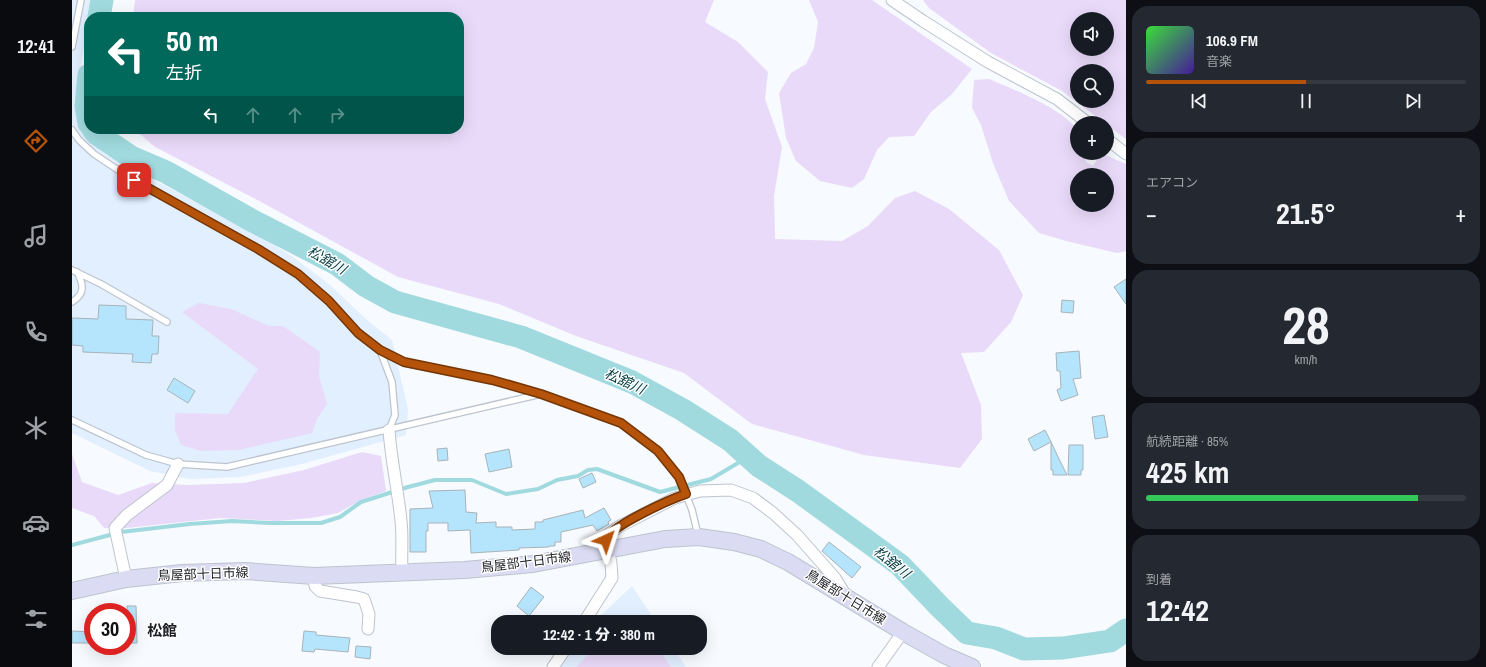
<!DOCTYPE html>
<html lang="ja">
<meta charset="utf-8">
<style>
body{margin:0;font-family:"Archivo Narrow","Noto Sans JP",sans-serif;background:#242831;color:#f1f3f6;height:100vh;display:flex;flex-direction:column;font-size:15px;white-space:nowrap}
*{box-sizing:border-box;margin:0}
p{font-size:13px;color:#9ea1a6}
.icon{flex:none;width:22px;height:22px;fill:none;stroke:currentColor;stroke-width:2;stroke-linecap:round;stroke-linejoin:round}
.map{position:relative;flex:1;overflow:hidden}
.panel{display:flex;flex-direction:column;gap:6px;padding:6px;background:#0d0f14;width:360px}
.panel>*{flex:none}
.guide{position:absolute;left:12px;top:12px;width:380px;height:122px;border-radius:16px;box-shadow:0 4px 16px #0002;background:#00695c;color:#fff;overflow:hidden}
.buttons{position:absolute;left:998px;top:12px;display:grid;gap:8px}
.buttons a{display:grid;place-items:center;width:44px;height:44px;border-radius:50%;background:#171b24;box-shadow:0 4px 16px #0002;font-size:20px}
.speed{position:absolute;left:12px;top:603px;display:flex;gap:8px;font-size:20px;font-weight:700;text-align:center}
.speed>*{display:grid;place-content:center;width:52px;height:52px;border-radius:50%;background:#171b24;box-shadow:0 4px 16px #0002;line-height:1}
.speed .limit{border:6px solid #d22;background:#fff;color:#111}
.pin{position:absolute;display:grid;place-items:center;width:34px;height:34px;color:#fff;margin:-17px;border-radius:8px;box-shadow:0 2px 6px #0006}
.me{position:absolute;width:44px;margin:-22px;rotate:42deg;stroke-linejoin:round;filter:drop-shadow(0 0 3px #0008)}
.turn{display:flex;align-items:center;gap:14px;height:84px;padding:0 16px;font-size:18px}
.turn .icon{width:52px;height:52px;stroke-width:2.5}
.turn b{display:block;font-size:28px;line-height:34px}
.lanes{display:flex;align-items:center;height:38px;padding:0 16px;background:#0003;justify-content:center;gap:20px;direction:ltr}
.lanes .off{opacity:.35}
.big{font-size:30px;font-weight:800;line-height:1.1}
.panel .card{flex:1;display:flex;flex-direction:column;justify-content:center;gap:6px;min-width:0;padding:0 14px;border-radius:16px;background:#242831}
.panel .dial{align-items:center;gap:0}
.dial b{font-size:52px;line-height:1}
.song{display:flex;align-items:center;gap:12px}
.cover{width:48px;height:48px;border-radius:6px;background:linear-gradient(135deg,hsl(120 70% 55%),hsl(260 70% 35%))}
.played{height:4px;border-radius:2px;background:linear-gradient(90deg,#b45309 50%,#363941 50%)}
.keys{display:flex;justify-content:space-around;direction:ltr}
.heat{display:flex;justify-content:space-between;align-items:center;font-size:22px;direction:ltr}
.charge{height:6px;border-radius:3px;background:linear-gradient(90deg,#34c759 85%,#363941 0)}
.trip{position:absolute;left:419px;top:615px;width:216px;height:40px;border-radius:16px;background:#171b24;box-shadow:0 4px 16px #0002;font-weight:800;line-height:40px;text-align:center}
main{display:flex;flex:1;min-height:0}
.menu{display:flex;flex-direction:column;width:72px;justify-content:space-around;align-items:center;background:#090b0e;color:#9ea1a6}
.menu .icon{width:28px;height:28px}
.menu .current{color:#b45309}
.menu b{font-size:18px;color:#f1f3f6}
.map>svg:first-child{display:block}
</style>
<main>
<nav class="menu">
<b>12:41</b>
<svg class="icon current" aria-label="directions" viewBox="0 0 24 24"><path d="M12 3l9 9-9 9-9-9zM9 14v-3h6M13 9l2 2-2 2"/></svg>
<svg class="icon" aria-label="music" viewBox="0 0 24 24"><path d="M9 18V5l10-2v13"/><circle cx="6" cy="18" r="3"/><circle cx="16" cy="16" r="3"/></svg>
<svg class="icon" aria-label="phone" viewBox="0 0 24 24"><path d="M5 4h4l2 5-3 2q2 4 5 5l2-3 5 2v4C11 20 4 13 5 4z"/></svg>
<svg class="icon" aria-label="climate" viewBox="0 0 24 24"><path d="M12 3v18M4 7l16 10M4 17L20 7"/></svg>
<svg class="icon" aria-label="car" viewBox="0 0 24 24"><path d="M5 17H2v-5l4-1 3-4h7l3 4 3 1v5h-3M9 17h6M6 11h13"/><circle cx="7" cy="17" r="2"/><circle cx="17" cy="17" r="2"/></svg>
<svg class="icon" aria-label="filters" viewBox="0 0 24 24"><path d="M4 7h16M4 17h16"/><circle cx="9" cy="7" r="2"/><circle cx="15" cy="17" r="2"/></svg>
</nav>
<div class="map">
<svg width="1054" height="667" viewBox="0 0 1054 667">
<rect width="100%" height="100%" fill="#f7fafe"/>
<path fill="#e2efff" d="M0 0H21L2 102 9 124 19 141 33 154 191 238 221 257 258 285 294 319 320 340 336 409 334 435 230 464 168 477 118 479 78 471 0 433Z
M560 586 584 622H522Z
M498 648H601L614 667H486Z"/>
<path fill="#e9daf9" fill-rule="evenodd" d="M63 0H642L633 22 666 42 696 72 693 99 710 147 702 196 703 239 770 241 796 226 823 198 843 191 877 209 927 250 951 295 939 322 912 352 889 353 909 405 910 439 888 468 792 455 680 424 612 373 504 336 427 304 326 277 191 203 83 147 62 129H387V17H61Z
M737 0H800L900 69 880 94 859 112 842 136 817 137 805 150 792 179 780 188 748 181 724 161 714 138 707 93 719 73 734 64 742 48 746 22Z
M851 0H1054V139L1035 125V123H1033L990 91 919 53 857 8ZM1005 19H1035V49H1005ZM1005 71H1035V101H1005Z
M917 79C936 87 997 111 1005 131 1007 137 1005 147 1005 153H1012L1014 162 1021 166 1026 158 1031 154 1054 164V251L1045 253 994 241 967 233 937 201 921 163 909 125 900 108 902 80ZM1005 175H1035V205H1005Z
M127 303 159 309 197 326H211L248 352 247 376 255 404 245 419 240 433 167 450 129 451 109 445 103 430V413L156 414 186 369 110 312Z
M290 452 309 456 314 491 289 500 266 513 239 518 206 521 149 518 54 528H32L22 516 0 508V454L10 482 46 495 80 483 117 485 172 483 232 470Z
M523 648H586L599 667H504Z"/>
<g fill="none" stroke-linecap="round" stroke-linejoin="round">
<path stroke="#a0dadf" stroke-width="4" d="M0 545 49 532 118 524 160 521 198 523H249L268 517 289 502 336 487 363 480H400L434 494 466 489 485 480 506 476 516 470 525 469 588 492 639 479 666 463 673 452"/>
<path stroke="#a0dadf" stroke-width="23" d="M27 17 30 0
M17 75 14 105 17 123
M21 129 25 134 59 157 94 172 179 220 265 264 294 286 323 302 449 337 560 382 611 410 658 440 687 466 726 491 828 565 868 607 895 633 924 638 952 649 991 648 1038 641 1054 630"/>
</g>
<path fill="#b5e5fd" stroke="#a7b3b9" d="M1054 279V304L1042 287Z
M990 300 1002 301 1001 313 989 312Z
M27 305 54 306V319L81 320 80 336H87L86 354H80L79 363 60 362 61 354 11 352V346L0 345V318L26 319Z
M1007 351 1009 378 1001 379 1006 395 989 401 985 390 989 388 988 371H985L984 353Z
M102 378 123 391 116 403 95 390Z
M1032 415 1036 437 1023 439 1020 417Z
M973 430 979 442 962 451 956 439Z
M979 442 988 461 995 475H981V470H979Z
M997 445H1011V470H1009V475H996Z
M375 448 376 460 366 461 365 449Z
M437 449 440 467 417 472 413 454Z
M520 473 524 482 511 488 507 479Z
M393 490 394 512 405 513 404 523 424 522V527H440V530L463 529V522H471V520L511 510 513 518 532 508 539 520 536 522 537 524 525 531 521 525 489 532V542H483V546H477V547L447 548V550L399 553 398 530 376 531V523H356V531H354V552H338V509L361 508 357 491Z
M757 542 789 567 780 578 750 551Z
M459 587 472 597 457 616 445 606Z
M55 606H64L65 643H55Z
M0 631 21 632V643H0Z
M232 631 244 632V635L278 638 276 652 243 649 242 652 230 651Z
M284 646 299 647 298 659 283 657Z"/>
<g fill="none" stroke-linecap="round" stroke-linejoin="round">
<g stroke="#bdc4ce" stroke-width="8">
<path id="lane" d="M0 47 9 0
M0 130 7 140 22 154 49 172 186 249 226 274 257 301 286 333 308 350 320 382 323 415 317 430
M0 270 29 284 95 322
M0 302C13 294 12 285 5 272
M308 350 332 363 420 380 469 394 549 423 586 451 607 477 620 510 626 535
M0 420 74 455 106 464 155 467 469 394"/>
</g>
<g stroke="#bdc4ce" stroke-width="13">
<path id="street" d="M820 0 851 21 916 62 985 99 1016 123
M1035 139 1054 154
M317 430C319 460 326 490 329 521 331 538 329 556 330 573
M242 576 243 586 248 591 285 597 292 599 297 614 296 629
M54 579 43 528 55 515 95 485 106 464
M512 622 540 578 539 563 534 539 537 534 548 526 603 498 628 491 659 490 681 498 701 513 725 535 763 578 774 596
M481 667 494 648
M806 667 831 632"/>
</g>
<g stroke="#bdc4ce" stroke-width="18">
<path id="secondary" d="M0 591 54 579 110 573 173 571 242 576 393 570 461 564 593 539 627 537 662 542 689 549 716 562 831 632 872 655 900 667"/>
</g>
<use href="#lane" stroke="#fff" stroke-width="5.5"/>
<use href="#street" stroke="#fff" stroke-width="11"/>
<use href="#secondary" stroke="#dbdcf3" stroke-width="16"/>
</g>
<g fill="none" stroke-linecap="round" stroke-linejoin="round">
<g stroke="#753606" stroke-width="10">
<path id="route" d="M62 180 186 249 226 274 257 301 286 333 308 350 332 362 420 380 469 394 549 423 586 451 607 477 614 494C599 499 536 527 534 540"/>
</g>
<use href="#route" stroke="#b45309" stroke-width="7"/>
</g>
<g text-anchor="middle" dominant-baseline="central" stroke-width="3" stroke-linejoin="round" paint-order="stroke">
<g font-size="13" fill="#1d1f23" stroke="#fff">
<text transform="translate(454 562) rotate(-7)">鳥屋部十日市線</text>
<text transform="translate(131 574) rotate(-2)">鳥屋部十日市線</text>
<text transform="translate(774 597) rotate(32)">鳥屋部十日市線</text>
</g>
<g font-size="14" font-style="italic" fill="#023b3f" stroke="#fff">
<text transform="translate(255 260) rotate(30)">松舘川</text>
<text transform="translate(553 381) rotate(25)">松舘川</text>
<text transform="translate(820 562) rotate(39)">松舘川</text>
</g>
<g font-size="15" font-weight="bold" fill="#1d1f23" stroke="#fff">
<text x="90" y="630">松館</text>
</g>
</g>
</svg>
<div class="buttons">
<a><svg class="icon" aria-label="sound" viewBox="0 0 24 24"><path d="M4 9h4l5-4v14l-5-4H4zM17 9q2 3 0 6"/></svg></a>
<a><svg class="icon" aria-label="search" viewBox="0 0 24 24"><circle cx="10" cy="10" r="6"/><path d="M15 15l6 6"/></svg></a>
<a>+</a>
<a>−</a>
</div>
<div class="speed"><div class="limit">30</div></div>
<div class="pin" style="left:62px;top:180px;background:#d93025"><svg class="icon" aria-label="arrive" viewBox="0 0 24 24"><path d="M6 21V4h12l-3 4 3 4H6"/></svg></div>
<svg class="me" style="left:534px;top:540px" viewBox="-20 -20 40 40"><path d="M0-17L14 15 0 8-14 15z" fill="#b45309" stroke="#fff" stroke-width="4"/></svg>
<div class="trip">12:42 · 1 分 · 380 m</div>
<div class="guide">
<div class="turn"><svg class="icon" aria-label="left" viewBox="0 0 24 24"><path d="M17 20v-9H6M10 6l-5 5 5 5"/></svg><div><b>50 m</b>左折</div></div>
<div class="lanes"><svg class="icon" aria-label="left" viewBox="0 0 24 24"><path d="M17 20v-9H6M10 6l-5 5 5 5"/></svg><svg class="icon off" aria-label="ahead" viewBox="0 0 24 24"><path d="M12 20V5M6 11l6-6 6 6"/></svg><svg class="icon off" aria-label="ahead" viewBox="0 0 24 24"><path d="M12 20V5M6 11l6-6 6 6"/></svg><svg class="icon off" aria-label="right" viewBox="0 0 24 24"><path d="M7 20v-9h11M14 6l5 5-5 5"/></svg></div>
</div>
</div>
<section class="panel">
<div class="card">
<div class="song"><i class="cover"></i><div><b>106.9 FM</b><p>音楽</p></div></div>
<div class="played"></div>
<div class="keys"><svg class="icon" aria-label="previous" viewBox="0 0 24 24"><path d="M18 5L8 12l10 7zM5 5v14"/></svg><svg class="icon" aria-label="pause" viewBox="0 0 24 24"><path d="M8 5v14M16 5v14"/></svg><svg class="icon" aria-label="next" viewBox="0 0 24 24"><path d="M6 5l10 7-10 7zM19 5v14"/></svg></div>
</div>
<div class="card"><p>エアコン</p>
<div class="heat"><a>−</a><b class="big">21.5°</b><a>+</a></div>
</div>
<div class="card dial"><b>28</b><p>km/h</p></div>
<div class="card"><p>航続距離 · 85%</p><b class="big">425 km</b><div class="charge"></div></div>
<div class="card"><p>到着</p><b class="big">12:42</b></div>
</section>
</main>
